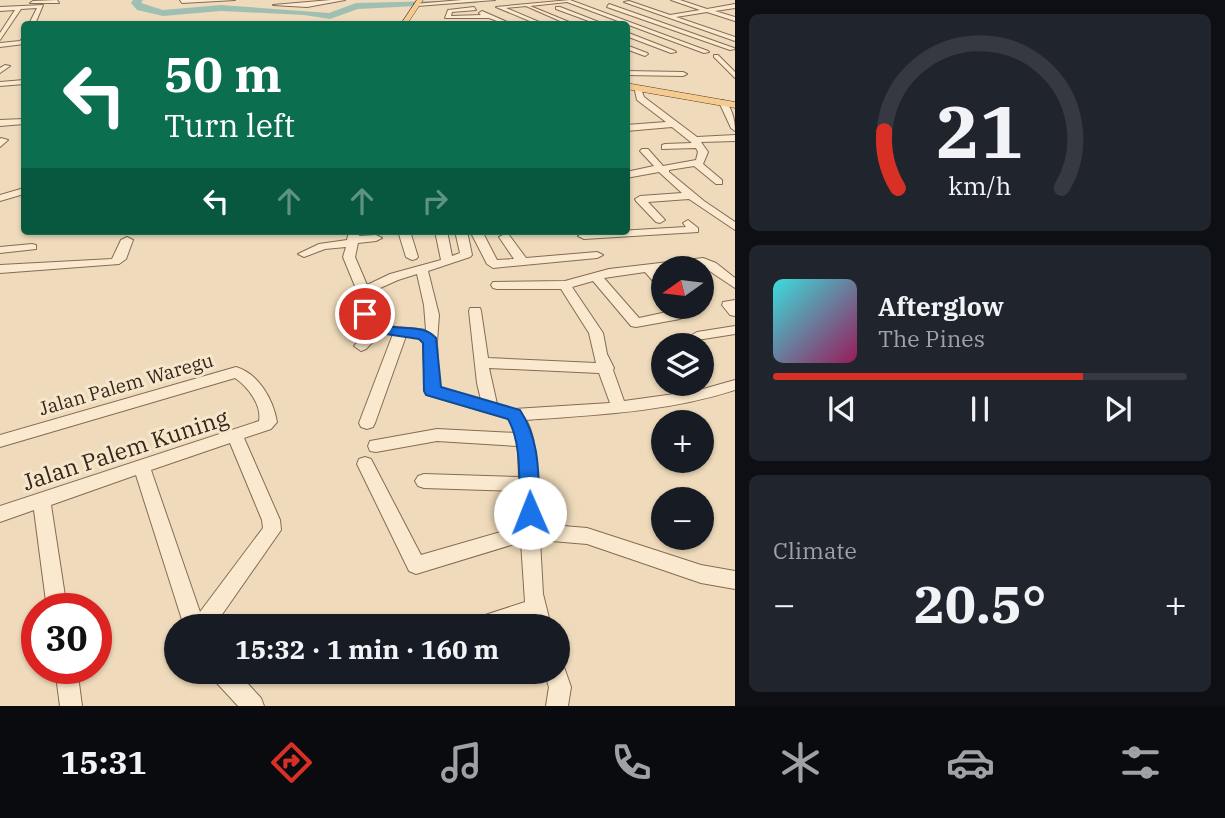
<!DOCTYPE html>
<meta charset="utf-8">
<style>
body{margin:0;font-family:"IBM Plex Serif",serif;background:#20242c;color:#f1f3f6;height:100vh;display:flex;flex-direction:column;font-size:26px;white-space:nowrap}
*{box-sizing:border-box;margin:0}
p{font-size:23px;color:#9ea1a6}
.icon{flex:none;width:38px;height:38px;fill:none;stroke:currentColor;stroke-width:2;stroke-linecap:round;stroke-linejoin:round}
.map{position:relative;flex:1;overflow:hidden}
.sheet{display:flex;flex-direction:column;gap:14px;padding:14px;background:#0d0f14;width:490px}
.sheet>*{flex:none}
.hud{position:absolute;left:21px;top:21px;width:609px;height:214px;border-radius:7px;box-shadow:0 2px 5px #0004;background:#0b6e4f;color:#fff;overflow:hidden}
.needle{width:46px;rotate:256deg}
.buttons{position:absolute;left:651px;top:256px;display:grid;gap:14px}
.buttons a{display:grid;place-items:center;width:63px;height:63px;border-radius:50%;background:#171b24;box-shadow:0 2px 5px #0004;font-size:35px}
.speed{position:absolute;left:21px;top:593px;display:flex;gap:14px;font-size:35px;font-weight:700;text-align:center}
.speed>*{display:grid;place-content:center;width:91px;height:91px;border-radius:50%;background:#171b24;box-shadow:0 2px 5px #0004;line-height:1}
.speed .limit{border:10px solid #d22;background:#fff;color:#111}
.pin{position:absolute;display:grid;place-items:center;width:60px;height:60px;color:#fff;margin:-30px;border:4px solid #fff;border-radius:50%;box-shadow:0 2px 7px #0007}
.me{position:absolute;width:77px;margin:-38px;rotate:359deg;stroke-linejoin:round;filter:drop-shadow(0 0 5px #0008)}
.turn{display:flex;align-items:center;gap:24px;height:147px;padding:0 28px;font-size:32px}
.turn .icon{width:91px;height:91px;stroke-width:2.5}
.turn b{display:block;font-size:49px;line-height:60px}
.lanes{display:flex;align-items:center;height:66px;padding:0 28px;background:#0003;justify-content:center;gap:35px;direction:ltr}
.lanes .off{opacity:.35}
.big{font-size:52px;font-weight:700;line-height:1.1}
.sheet .widget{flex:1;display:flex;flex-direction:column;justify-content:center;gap:10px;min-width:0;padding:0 24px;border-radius:10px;background:#20242c}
.sheet .dial{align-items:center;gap:0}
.dial svg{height:182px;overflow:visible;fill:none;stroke:#363941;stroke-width:7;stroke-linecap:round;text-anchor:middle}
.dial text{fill:#f1f3f6;stroke:none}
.song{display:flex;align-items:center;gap:21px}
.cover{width:84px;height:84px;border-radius:10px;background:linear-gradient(135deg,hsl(180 70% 55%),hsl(330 70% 35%))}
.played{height:7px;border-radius:4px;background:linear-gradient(90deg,#d93025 75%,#363941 75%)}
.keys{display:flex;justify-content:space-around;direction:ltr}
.heat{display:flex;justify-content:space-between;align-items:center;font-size:38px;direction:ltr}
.trip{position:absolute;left:164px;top:614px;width:406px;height:70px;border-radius:35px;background:#171b24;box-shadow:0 2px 5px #0004;font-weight:700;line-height:70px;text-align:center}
.tab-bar{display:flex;height:112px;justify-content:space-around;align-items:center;background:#090b0e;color:#9ea1a6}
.tab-bar .icon{width:49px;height:49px}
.tab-bar .selected{color:#d93025}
.tab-bar b{font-size:32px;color:#f1f3f6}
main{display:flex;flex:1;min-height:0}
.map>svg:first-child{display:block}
</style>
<main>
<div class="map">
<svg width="735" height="706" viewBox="0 0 735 706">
<rect width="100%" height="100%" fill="#efdbbb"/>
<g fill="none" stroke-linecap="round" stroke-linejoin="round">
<path fill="#a0bfb3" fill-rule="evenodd" d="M133 0H143L141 3 163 10 221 5 329 13 356 3 481 0 476 3 358 9 330 19 304 15 221 11 163 16 137 10 131 3Z"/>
<g stroke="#866b55" stroke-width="2">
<path id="minor" d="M57 0 59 3H30L33 1Z
M180 0H235L182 3Z
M331 0H345L307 7 273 5Z
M462 0H495L417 6 414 4Z
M570 0 708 51 709 52 704 53 567 2 530 6 574 24H567L526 6 506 8 544 24H537L496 7Z
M671 0H680L707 9 735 4V8L715 11 735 17V21L707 12 676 17 735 37V41L624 2 629 1 670 15 700 10Z
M609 4 734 48 735 49 730 50 607 7Z
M43 5 35 24H29L37 8 21 9 0 40V33L15 10 0 11V7Z
M474 7 476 10 452 12 451 16 481 15 479 13 482 11 512 24H505L489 18H445L448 10Z
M556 7H560L604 24H597L556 9Z
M626 32 675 51 676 52 671 53 626 36Z
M24 37V44L0 47V43L20 41Z
M626 45 647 53 648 54 645 56 626 49Z
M714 55H718L735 72V78L714 57Z
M5 65 10 66 0 73V68Z
M626 71 683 72 687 74 683 76 626 75Z
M24 80V84L0 86V82Z
M634 86H640L644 97 697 137 735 135V141L701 142 708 152 703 164 722 180V184H716L694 166 669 170V172L704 201 735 222V230L689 199 648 202 665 220 660 223 656 222 636 201 635 199 640 196 682 193 659 172 626 178V172L654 166 640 151 642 149H648L663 166 696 160 698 152 696 148 662 149V145L665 144 692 143 672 127 626 131V125L666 122 637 100Z
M723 100C732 106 735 120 735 131L731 128 719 102Z
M24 119V124L0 126V120Z
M1 138 8 140 0 147V139Z
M24 188V194L0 201V195Z
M688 220 698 228V232L584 239 578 236 584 233 686 227 683 223Z
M349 231H361L359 236 376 235 382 238 376 241 358 243 355 257 367 285 390 274 441 260 435 231H447L452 256 460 253 455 231H467L472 255 470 257 428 271 439 315 437 342 439 388 481 400 477 383 469 311 470 308H480L481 311 488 358 596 363 589 333 561 289H497L493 288 491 285 493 282 565 281 609 269 703 258 716 263 735 278V288L702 266 663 268V270L657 271 663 278V289L659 288 645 272 604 278 639 318 676 310 675 306H688L689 311 680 319 636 327 631 326 593 281 572 287 603 333 607 354 614 368 613 370 624 401 696 391 735 380V390C667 412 596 415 526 420 540 442 537 497 539 524L587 528 701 565 735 571V589L701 583 587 544 540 540 543 594 551 626H531L530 621 512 626H470L473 619 525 602 521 542 416 574 409 571 357 464 359 459 365 457 371 459 421 555 521 526 519 491 424 488 418 486 415 481 418 476 424 474 519 477 518 446 437 441 376 452 370 451 368 446 370 441 437 429 516 433 509 419 427 395 425 391 423 343 419 338 406 336 375 423 373 427 367 429 361 427 359 423 393 334 381 333 366 349 361 351 354 346 370 328 358 314 357 291 343 257 346 247 325 249 304 257 298 254 319 244 347 240ZM417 274 424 305 426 330C392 324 374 335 369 293L398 280ZM489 368 599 373 610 403 514 409 497 404Z
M398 231H410L418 257 416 259 412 260 406 257Z
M470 231H482L497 260 514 259 499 237 505 234 509 235 526 258 597 252 603 255 597 258 493 268 487 264Z
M127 237 133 240 126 259 119 264 0 273V265L112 259 121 240Z
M32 244 36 245V249L0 253V247Z
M735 300V316L730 315 722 305 723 302Z
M735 326V334L697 340 690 336 697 332Z
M236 367C259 374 273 399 277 422L271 429 244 438 280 520 281 530 214 626H184L136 475 51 505 67 609H47L34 510 0 522V506L259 421C262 405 248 387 235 378L0 447V435ZM230 443 262 520 263 528 200 612 151 470Z
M558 662 563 664 571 687 568 706H546L549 687 544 672H558Z
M55 668H77L82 706H60Z
M211 672H237L261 698 264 706H238L214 680Z"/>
</g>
<g stroke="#53392a" stroke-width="1">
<path id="major" d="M417 0H423L407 24H401Z
M626 83 735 102V108L626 89Z"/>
</g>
<use href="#minor" fill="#fae9ce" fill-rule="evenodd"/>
<use href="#major" fill="#f5cc90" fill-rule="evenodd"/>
</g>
<path fill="#1a73e8" stroke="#114b97" stroke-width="2" d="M365 309C374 311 375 319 382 323 399 333 421 322 436 338L441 387 520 410C541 442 538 476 540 513L537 520 530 522 523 520 520 513C518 483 523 446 508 419L426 395 424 391 423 343 419 339 373 332 358 314Z"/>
<g text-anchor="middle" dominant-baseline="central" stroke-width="6" stroke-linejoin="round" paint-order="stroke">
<g font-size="19" fill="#35251a" stroke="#f6e6cb">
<text transform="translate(126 384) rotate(-16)">Jalan Palem Waregu</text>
</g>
<g font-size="23" fill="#35251a" stroke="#f6e6cb">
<text transform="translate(125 449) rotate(-18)">Jalan Palem Kuning</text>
</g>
</g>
</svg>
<div class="buttons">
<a><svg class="needle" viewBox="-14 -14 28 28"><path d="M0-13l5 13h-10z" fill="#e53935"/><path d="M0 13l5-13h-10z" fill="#9ea1a6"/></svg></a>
<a><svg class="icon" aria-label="layers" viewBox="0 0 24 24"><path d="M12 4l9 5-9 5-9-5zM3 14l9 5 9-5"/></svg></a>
<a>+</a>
<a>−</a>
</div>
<div class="speed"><div class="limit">30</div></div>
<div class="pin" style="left:365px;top:314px;background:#d93025"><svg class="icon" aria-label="arrive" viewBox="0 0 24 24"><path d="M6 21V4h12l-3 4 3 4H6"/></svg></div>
<svg class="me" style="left:530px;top:513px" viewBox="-20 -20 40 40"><circle r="19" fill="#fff"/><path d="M0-13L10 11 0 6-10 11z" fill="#1a73e8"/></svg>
<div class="trip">15:32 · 1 min · 160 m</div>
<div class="hud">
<div class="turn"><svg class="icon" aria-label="left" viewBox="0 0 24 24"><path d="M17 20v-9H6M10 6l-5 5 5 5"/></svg><div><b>50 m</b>Turn left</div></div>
<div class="lanes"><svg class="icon" aria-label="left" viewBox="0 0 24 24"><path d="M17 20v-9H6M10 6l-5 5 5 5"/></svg><svg class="icon off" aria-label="ahead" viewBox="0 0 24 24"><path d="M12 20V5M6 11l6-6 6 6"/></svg><svg class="icon off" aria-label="ahead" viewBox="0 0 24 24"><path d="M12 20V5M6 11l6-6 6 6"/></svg><svg class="icon off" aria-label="right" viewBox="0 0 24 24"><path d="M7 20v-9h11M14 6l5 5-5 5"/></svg></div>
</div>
</div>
<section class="sheet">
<div class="widget dial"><svg viewBox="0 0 100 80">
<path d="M14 69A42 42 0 1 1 86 69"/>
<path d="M14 69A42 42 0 0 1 8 44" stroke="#d93025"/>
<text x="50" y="56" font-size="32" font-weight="700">21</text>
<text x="50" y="72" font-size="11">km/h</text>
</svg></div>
<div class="widget">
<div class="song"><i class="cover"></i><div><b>Afterglow</b><p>The Pines</p></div></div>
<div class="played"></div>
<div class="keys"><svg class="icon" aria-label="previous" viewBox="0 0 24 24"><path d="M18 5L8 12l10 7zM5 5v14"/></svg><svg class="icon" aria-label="pause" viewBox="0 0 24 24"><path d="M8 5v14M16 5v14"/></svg><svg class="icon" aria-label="next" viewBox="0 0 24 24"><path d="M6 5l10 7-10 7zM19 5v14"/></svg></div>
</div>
<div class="widget"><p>Climate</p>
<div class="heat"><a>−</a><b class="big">20.5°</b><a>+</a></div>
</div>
</section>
</main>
<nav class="tab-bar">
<b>15:31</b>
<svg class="icon selected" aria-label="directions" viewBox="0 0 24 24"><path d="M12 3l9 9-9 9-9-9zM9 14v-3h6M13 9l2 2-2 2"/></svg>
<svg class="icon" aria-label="music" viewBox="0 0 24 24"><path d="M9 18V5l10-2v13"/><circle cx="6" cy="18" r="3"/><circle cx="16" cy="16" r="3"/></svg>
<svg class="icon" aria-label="phone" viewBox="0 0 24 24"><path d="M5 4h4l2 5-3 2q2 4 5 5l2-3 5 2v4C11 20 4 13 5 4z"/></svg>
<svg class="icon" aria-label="climate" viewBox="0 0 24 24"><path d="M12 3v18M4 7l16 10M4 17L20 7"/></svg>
<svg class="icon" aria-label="car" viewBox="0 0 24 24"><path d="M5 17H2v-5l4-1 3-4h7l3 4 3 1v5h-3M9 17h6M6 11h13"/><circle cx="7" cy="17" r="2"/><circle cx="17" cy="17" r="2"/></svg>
<svg class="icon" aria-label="filters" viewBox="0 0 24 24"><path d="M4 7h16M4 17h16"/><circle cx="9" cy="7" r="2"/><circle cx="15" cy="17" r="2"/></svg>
</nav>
